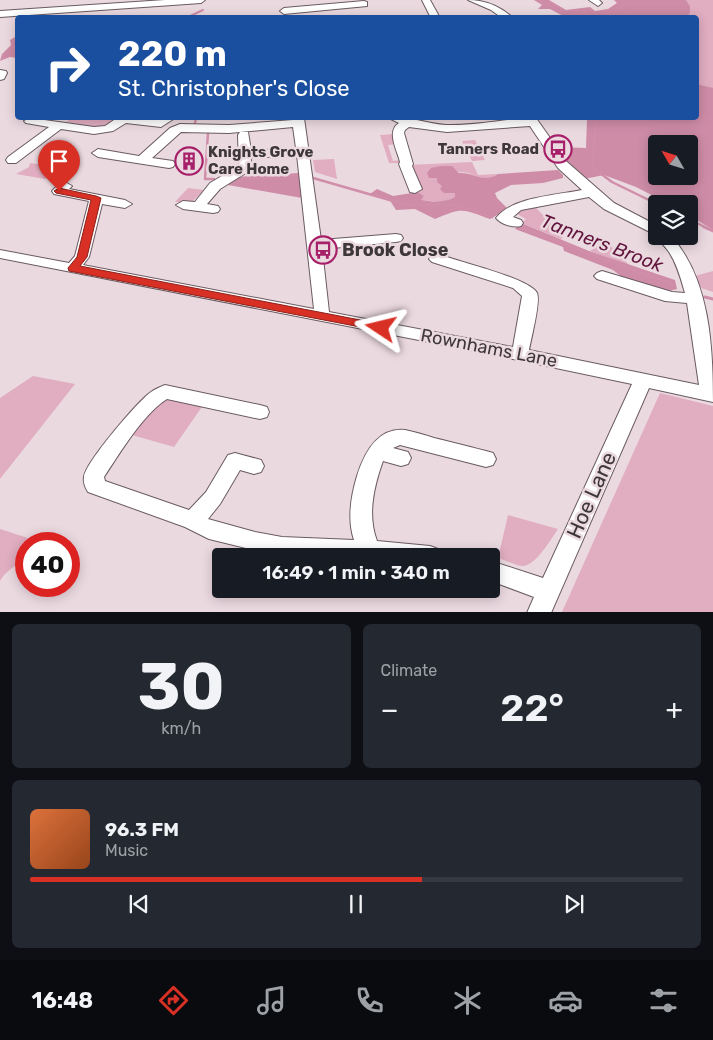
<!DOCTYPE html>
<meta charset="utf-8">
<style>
body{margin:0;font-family:Rubik,sans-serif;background:#242831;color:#f1f3f6;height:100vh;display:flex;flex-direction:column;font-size:19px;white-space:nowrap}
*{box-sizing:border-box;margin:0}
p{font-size:16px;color:#9ea1a6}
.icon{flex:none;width:28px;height:28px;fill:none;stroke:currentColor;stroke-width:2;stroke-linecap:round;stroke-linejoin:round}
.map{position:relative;height:612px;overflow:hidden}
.sheet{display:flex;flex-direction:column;gap:12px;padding:12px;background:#0d0f14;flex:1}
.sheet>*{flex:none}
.top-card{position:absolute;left:15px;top:15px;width:684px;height:105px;border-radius:5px;box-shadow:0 2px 12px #0003;background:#1a4fa0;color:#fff;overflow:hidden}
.needle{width:32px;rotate:309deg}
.fabs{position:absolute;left:648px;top:135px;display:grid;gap:10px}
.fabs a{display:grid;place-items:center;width:50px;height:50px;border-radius:5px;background:#171b24;box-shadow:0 2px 12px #0003;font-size:25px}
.speed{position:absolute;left:15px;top:532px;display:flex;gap:10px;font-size:25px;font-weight:700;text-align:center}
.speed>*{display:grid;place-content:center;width:65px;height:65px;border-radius:50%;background:#171b24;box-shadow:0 2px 12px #0003;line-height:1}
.speed .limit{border:8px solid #d22;background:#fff;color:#111}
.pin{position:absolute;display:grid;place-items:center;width:42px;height:42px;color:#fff;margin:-51px -21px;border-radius:50% 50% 50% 0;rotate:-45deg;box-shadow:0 0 5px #0007}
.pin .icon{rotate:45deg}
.me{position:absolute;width:55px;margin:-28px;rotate:280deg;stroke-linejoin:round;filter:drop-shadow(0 0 4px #0008)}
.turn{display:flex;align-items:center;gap:18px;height:105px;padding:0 20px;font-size:22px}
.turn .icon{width:65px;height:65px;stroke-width:2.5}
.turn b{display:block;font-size:35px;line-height:42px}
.big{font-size:38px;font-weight:600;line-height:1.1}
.sheet .card{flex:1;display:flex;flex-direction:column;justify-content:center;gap:8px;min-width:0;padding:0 18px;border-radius:8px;background:#242831}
.sheet .dial{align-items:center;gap:0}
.dial b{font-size:65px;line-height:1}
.song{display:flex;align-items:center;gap:15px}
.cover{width:60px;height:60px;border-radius:8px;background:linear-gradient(135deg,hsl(20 70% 55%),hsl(20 70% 35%))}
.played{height:5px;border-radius:2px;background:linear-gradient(90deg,#d93025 60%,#363941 60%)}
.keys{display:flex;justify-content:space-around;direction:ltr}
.heat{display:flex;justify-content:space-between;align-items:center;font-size:28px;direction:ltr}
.sheet .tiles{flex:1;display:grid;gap:12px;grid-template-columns:1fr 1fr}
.card:last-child{grid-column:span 2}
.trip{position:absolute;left:212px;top:548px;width:288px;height:50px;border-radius:5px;background:#171b24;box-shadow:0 2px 12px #0003;font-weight:600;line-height:50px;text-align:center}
.tabs{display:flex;height:80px;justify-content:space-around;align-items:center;background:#090b0e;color:#9ea1a6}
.tabs .icon{width:35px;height:35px}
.tabs .active{color:#d93025}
.tabs b{font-size:22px;color:#f1f3f6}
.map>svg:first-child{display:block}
</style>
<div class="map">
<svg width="713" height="613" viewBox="0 0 713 613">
<rect width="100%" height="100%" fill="#ebd9e0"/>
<path fill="#e1adc1" d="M686 0H713V92L696 87V18H686L690 13V6Z
M72 118H116L102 128 66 122Z
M395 134 396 144 388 145 393 161 401 160 400 163H389L380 135Z
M475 140 485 160 472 161 462 141Z
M334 159 337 179 315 172 313 160Z
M472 162 478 175 498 174C488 182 482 178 471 174 466 171 461 174 455 170L437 178 450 192 455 193 456 197 443 202 420 200 424 196 418 192 409 165Z
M30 163 59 167 45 179 16 174 29 167Z
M188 188 204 190 192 202H175Z
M534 206 551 223 569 230 561 239 521 223 526 219 517 214V211Z
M609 244 629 265 590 251 596 247Z
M713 271V292L701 288 695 276Z
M33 376 75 384 0 479V398Z
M660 393 713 406V612H562Z
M164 397 204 404 174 447 132 435 160 400Z
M508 515 558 529C551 539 535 567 522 566 514 565 505 560 498 558Z
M0 529 34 540 32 544H26C26 566 9 565 0 581Z"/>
<path fill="#ce8ca7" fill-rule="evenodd" d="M534 0H549L566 10 590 7 595 11 608 9 617 3 614 0H686L690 6V13L686 18 565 17 550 9H538L542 5Z
M17 36V58L10 57 0 61 2 54 11 45 10 40Z
M696 84 713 88V230L689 215V204H669L636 187 604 175 584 179 567 165 558 147 586 148 587 118H696ZM656 144H689V176H656Z
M441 166H452L459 173C474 172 484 184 498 174L558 170 563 175V178L543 183 511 185 495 193 497 198 508 209 490 219C462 209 463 207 435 219L415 209 396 210 389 199 370 194 377 189 393 196 418 192 424 196 421 200C433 202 444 203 455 197V193H444L440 189 442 186 437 182V178H429L427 173 431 168Z
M299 173 302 198 228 185V182L234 177Z
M521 223 589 251 675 280 677 289 669 291 622 277 613 270 564 251 563 247 515 229Z"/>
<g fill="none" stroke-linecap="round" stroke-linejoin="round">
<path stroke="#d08ea9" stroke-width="2" d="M622 0 625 3 620 9 626 14 625 18
M186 18 203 10"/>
<path stroke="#d08ea9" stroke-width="2.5" d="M596 118 592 167 612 182 657 204
M195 123 196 118
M208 133 205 179H214
M246 178 298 175
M313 178 407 205H458L492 217
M689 219 707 228
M520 227 522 228"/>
<path stroke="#d08ea9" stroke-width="3" d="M520 227 674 285
M704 227 713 231
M705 297 713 299"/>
<g stroke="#6a5b61" stroke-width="2">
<path id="minor" d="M165 0H205L201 3 0 17V11Z
M422 0H430L440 18H431Z
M468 0C485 0 500 6 513 18H502L491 10Z
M589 0H599L602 3 598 6Z
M364 1 367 2V6L284 14 280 11 284 8Z
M0 70 6 71 7 73 4 79 0 80Z
M30 118 94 127 105 126 117 118 159 120 162 118H175L161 127 126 123 113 131 94 134 61 129 16 163H8L6 160 8 157 49 127 26 123 24 121Z
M293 118H304L321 240 396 234 401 235 403 238 401 241 396 242 322 249 329 312 513 347 522 296 513 288 432 262 429 259C434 252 439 249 447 251L449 254 447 257C464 263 530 279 537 293 541 301 531 339 529 350L699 385 687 303 665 301 597 279 594 276 597 273 602 271 672 292 685 293C681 279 677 264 669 252 665 246 660 242 656 236V235L671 236C710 279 713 347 713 402L649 388 551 613H527L534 597 491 581V561L543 578 632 384 470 350 0 258V250L69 263 75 256 89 201 54 194 52 191 60 183 65 182 72 186 69 189 125 200 132 204 125 208 102 204 89 257 83 265 314 309 297 155 251 158V168L249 171 220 189 207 204 218 206 220 209 218 212 213 213 183 209 176 205 183 201 195 202 210 183 239 166 238 135 240 132H248L251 151 296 148 293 127 229 133 181 132 152 158 173 161 175 164 173 167 169 168 98 157 92 153 98 149 139 156 170 128 180 124 229 125 293 120Z
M389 118C408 115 427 124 446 125 477 126 510 118 536 118L567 162 614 203 656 225V235L604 209 589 197 521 210 513 217 521 220 523 223 521 226C513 228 501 224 496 218 512 197 557 195 582 190L558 168 530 126 447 132 409 127 405 130 404 133 413 164 412 166 422 189 415 193 410 192 399 164 400 162C397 150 386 131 399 123Z
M165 385 260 405 267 407 269 412 267 417 260 419 167 399C143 414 120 453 104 477L105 481 189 510 206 492 228 455 235 453 261 460 264 466 261 472 254 474 240 470 220 504 208 519 255 532 282 537 354 540C347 519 351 496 357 476 364 454 377 427 405 430 415 432 425 435 434 438 452 442 469 447 486 451L493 453 496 459 493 465 486 467 400 445 393 448 408 452 411 458 408 464 401 466 383 461C374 486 367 515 377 541L430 546 438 549 441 556H279L209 539 185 527 88 492C85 487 83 482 84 477 85 463 138 401 151 392 155 389 160 387 165 385Z"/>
</g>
<use href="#minor" fill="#fff" fill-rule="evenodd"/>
</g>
<path fill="#d93025" stroke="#8d1f18" d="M59 188 96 196 101 198 87 257 80 266 381 324 387 328 381 331 69 271 68 268 77 257 91 200 56 193 54 191Z"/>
<defs>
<g id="bus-ring" transform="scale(1.4375)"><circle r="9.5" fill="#ebd9e0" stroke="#a61f68" stroke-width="1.5"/><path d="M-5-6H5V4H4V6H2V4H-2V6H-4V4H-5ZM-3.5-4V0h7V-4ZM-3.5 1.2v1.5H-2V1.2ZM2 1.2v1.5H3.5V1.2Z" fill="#a61f68"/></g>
<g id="building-ring" transform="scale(1.4375)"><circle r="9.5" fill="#ebd9e0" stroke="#a61f68" stroke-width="1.5"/><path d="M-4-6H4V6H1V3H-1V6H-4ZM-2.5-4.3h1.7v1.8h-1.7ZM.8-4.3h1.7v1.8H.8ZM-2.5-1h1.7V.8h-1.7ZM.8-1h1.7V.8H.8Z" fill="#a61f68"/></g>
</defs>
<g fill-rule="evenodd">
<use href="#bus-ring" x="558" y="149"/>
<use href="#building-ring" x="189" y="161"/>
<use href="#bus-ring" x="323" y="250"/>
</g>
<g text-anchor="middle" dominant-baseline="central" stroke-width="5" stroke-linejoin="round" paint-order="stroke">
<g font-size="15" font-weight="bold" fill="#3e3739" stroke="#ebd9e0" text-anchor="end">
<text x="539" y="149">Tanners Road</text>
<text x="208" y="152" text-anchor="start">Knights Grove<tspan x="208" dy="17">Care Home</tspan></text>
</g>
<g font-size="18" font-weight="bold" fill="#3e3739" stroke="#ebd9e0" text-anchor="start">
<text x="342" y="250">Brook Close</text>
</g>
<g font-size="18" fill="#3e3739" stroke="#ebd9e0">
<text transform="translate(489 348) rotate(11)">Rownhams Lane</text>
</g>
<g font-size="19" font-style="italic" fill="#61143c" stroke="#ebd9e0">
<text transform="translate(602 243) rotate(21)">Tanners Brook</text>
</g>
<g font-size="21" fill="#3e3739" stroke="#ebd9e0">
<text transform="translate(591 495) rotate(-66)">Hoe Lane</text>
</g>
</g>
</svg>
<div class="fabs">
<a><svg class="needle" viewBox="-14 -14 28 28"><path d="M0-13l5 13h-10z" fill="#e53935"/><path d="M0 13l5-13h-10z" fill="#9ea1a6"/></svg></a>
<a><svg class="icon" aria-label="layers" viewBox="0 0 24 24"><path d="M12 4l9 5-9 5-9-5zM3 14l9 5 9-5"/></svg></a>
</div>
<div class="speed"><div class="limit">40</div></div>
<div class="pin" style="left:59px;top:191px;background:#d93025"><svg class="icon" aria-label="arrive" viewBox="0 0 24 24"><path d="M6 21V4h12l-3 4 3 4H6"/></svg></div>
<svg class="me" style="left:381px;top:328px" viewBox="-20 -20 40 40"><path d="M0-17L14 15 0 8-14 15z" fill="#d93025" stroke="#fff" stroke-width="4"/></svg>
<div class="trip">16:49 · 1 min · 340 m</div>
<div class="top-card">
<div class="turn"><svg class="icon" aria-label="right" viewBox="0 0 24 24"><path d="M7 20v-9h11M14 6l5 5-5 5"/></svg><div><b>220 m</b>St. Christopher's Close</div></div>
</div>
</div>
<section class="sheet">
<div class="tiles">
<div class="card dial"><b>30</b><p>km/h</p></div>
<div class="card"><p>Climate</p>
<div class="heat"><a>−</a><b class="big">22°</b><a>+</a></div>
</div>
<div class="card">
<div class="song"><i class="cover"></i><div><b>96.3 FM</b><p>Music</p></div></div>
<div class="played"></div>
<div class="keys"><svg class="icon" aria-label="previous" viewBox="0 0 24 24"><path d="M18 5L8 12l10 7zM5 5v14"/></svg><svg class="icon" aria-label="pause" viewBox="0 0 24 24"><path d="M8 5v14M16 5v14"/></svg><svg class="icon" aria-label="next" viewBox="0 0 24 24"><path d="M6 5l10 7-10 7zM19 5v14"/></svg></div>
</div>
</div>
</section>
<nav class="tabs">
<b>16:48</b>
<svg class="icon active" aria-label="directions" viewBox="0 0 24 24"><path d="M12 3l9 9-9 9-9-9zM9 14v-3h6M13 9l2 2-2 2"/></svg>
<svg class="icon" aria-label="music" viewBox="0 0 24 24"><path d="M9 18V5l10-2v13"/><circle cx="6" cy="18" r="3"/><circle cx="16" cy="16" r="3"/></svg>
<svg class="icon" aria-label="phone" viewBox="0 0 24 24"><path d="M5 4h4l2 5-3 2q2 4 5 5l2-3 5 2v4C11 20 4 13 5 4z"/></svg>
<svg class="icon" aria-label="climate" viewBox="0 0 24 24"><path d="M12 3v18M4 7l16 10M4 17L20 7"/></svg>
<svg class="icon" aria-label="car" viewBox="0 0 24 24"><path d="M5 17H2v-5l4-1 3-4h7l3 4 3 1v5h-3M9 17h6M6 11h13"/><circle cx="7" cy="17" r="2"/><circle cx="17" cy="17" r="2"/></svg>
<svg class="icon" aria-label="filters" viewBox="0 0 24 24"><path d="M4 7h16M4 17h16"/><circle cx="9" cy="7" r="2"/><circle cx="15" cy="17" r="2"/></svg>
</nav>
